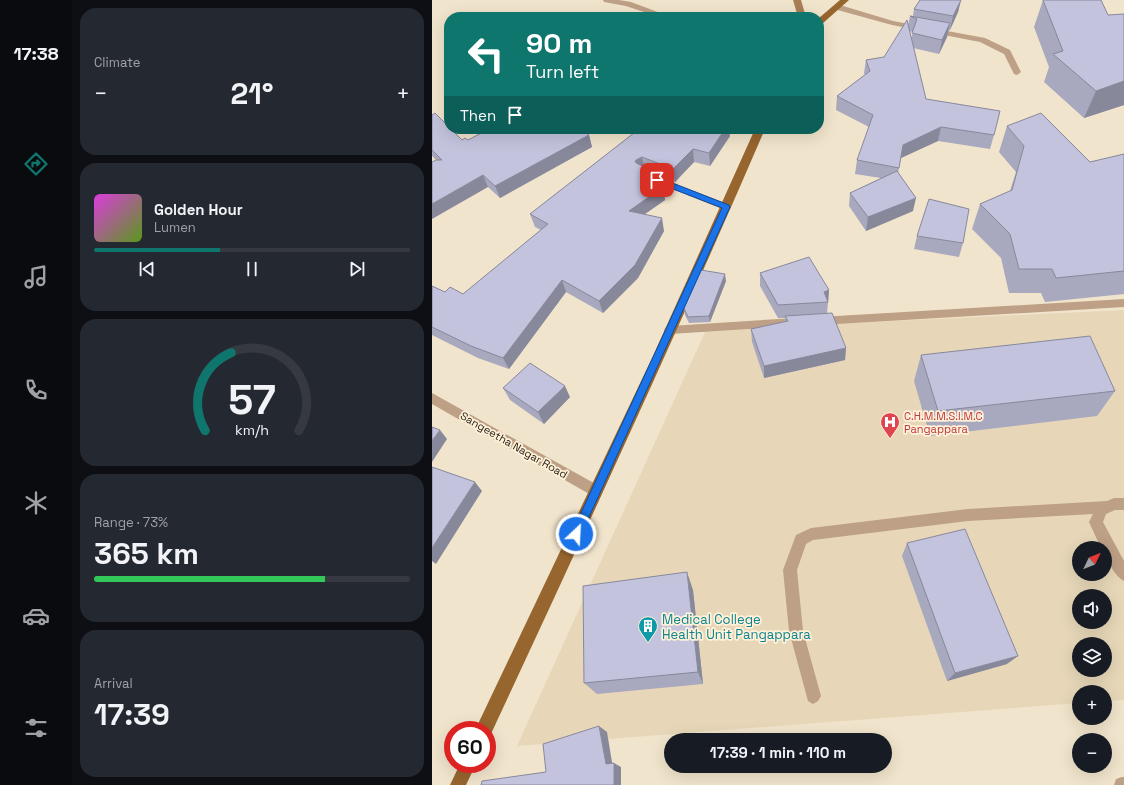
<!DOCTYPE html>
<meta charset="utf-8">
<style>
body{margin:0;font-family:"Space Grotesk",sans-serif;background:#242831;color:#f1f3f6;height:100vh;display:flex;flex-direction:column;font-size:15px;white-space:nowrap}
*{box-sizing:border-box;margin:0}
p{font-size:13px;color:#9ea1a6}
.icon{flex:none;width:22px;height:22px;fill:none;stroke:currentColor;stroke-width:2;stroke-linecap:round;stroke-linejoin:round}
.map{position:relative;flex:1;overflow:hidden}
.side{display:flex;flex-direction:column;gap:8px;padding:8px;background:#0d0f14;width:360px}
.side>*{flex:none}
.banner{position:absolute;left:12px;top:12px;width:380px;height:122px;border-radius:16px;box-shadow:0 4px 16px #0002;background:#0f766e;color:#fff;overflow:hidden}
.needle{width:26px;rotate:47deg}
.controls{position:absolute;left:640px;top:541px;display:grid;gap:8px}
.controls a{display:grid;place-items:center;width:40px;height:40px;border-radius:50%;background:#171b24;box-shadow:0 4px 16px #0002;font-size:20px}
.speed{position:absolute;left:12px;top:721px;display:flex;gap:8px;font-size:20px;font-weight:700;text-align:center}
.speed>*{display:grid;place-content:center;width:52px;height:52px;border-radius:50%;background:#171b24;box-shadow:0 4px 16px #0002;line-height:1}
.speed .limit{border:6px solid #d22;background:#fff;color:#111}
.pin{position:absolute;display:grid;place-items:center;width:34px;height:34px;color:#fff;margin:-17px;border-radius:8px;box-shadow:0 2px 6px #0006}
.me{position:absolute;width:44px;margin:-22px;rotate:25deg;stroke-linejoin:round;filter:drop-shadow(0 0 3px #0008)}
.turn{display:flex;align-items:center;gap:14px;height:84px;padding:0 16px;font-size:18px}
.turn .icon{width:52px;height:52px;stroke-width:2.5}
.turn b{display:block;font-size:28px;line-height:34px}
.then{display:flex;align-items:center;height:38px;padding:0 16px;background:#0003;gap:8px;font-size:15px}
.big{font-size:30px;font-weight:700;line-height:1.1}
.side .widget{flex:1;display:flex;flex-direction:column;justify-content:center;gap:6px;min-width:0;padding:0 14px;border-radius:16px;background:#242831}
.side .dial{align-items:center;gap:0}
.dial svg{height:104px;overflow:visible;fill:none;stroke:#363941;stroke-width:7;stroke-linecap:round;text-anchor:middle}
.dial text{fill:#f1f3f6;stroke:none}
.song{display:flex;align-items:center;gap:12px}
.cover{width:48px;height:48px;border-radius:6px;background:linear-gradient(135deg,hsl(300 70% 55%),hsl(90 70% 35%))}
.played{height:4px;border-radius:2px;background:linear-gradient(90deg,#0f766e 40%,#363941 40%)}
.keys{display:flex;justify-content:space-around;direction:ltr}
.heat{display:flex;justify-content:space-between;align-items:center;font-size:22px;direction:ltr}
.charge{height:6px;border-radius:3px;background:linear-gradient(90deg,#34c759 73%,#363941 0)}
.trip{position:absolute;left:232px;top:733px;width:228px;height:40px;border-radius:20px;background:#171b24;box-shadow:0 4px 16px #0002;font-weight:700;line-height:40px;text-align:center}
main{display:flex;flex:1;min-height:0}
.menu{display:flex;flex-direction:column;width:72px;justify-content:space-around;align-items:center;background:#090b0e;color:#9ea1a6}
.menu .icon{width:28px;height:28px}
.menu .on{color:#0f766e}
.menu b{font-size:18px;color:#f1f3f6}
.map>svg:first-child{display:block}
</style>
<main>
<nav class="menu">
<b>17:38</b>
<svg class="icon on" aria-label="directions" viewBox="0 0 24 24"><path d="M12 3l9 9-9 9-9-9zM9 14v-3h6M13 9l2 2-2 2"/></svg>
<svg class="icon" aria-label="music" viewBox="0 0 24 24"><path d="M9 18V5l10-2v13"/><circle cx="6" cy="18" r="3"/><circle cx="16" cy="16" r="3"/></svg>
<svg class="icon" aria-label="phone" viewBox="0 0 24 24"><path d="M5 4h4l2 5-3 2q2 4 5 5l2-3 5 2v4C11 20 4 13 5 4z"/></svg>
<svg class="icon" aria-label="climate" viewBox="0 0 24 24"><path d="M12 3v18M4 7l16 10M4 17L20 7"/></svg>
<svg class="icon" aria-label="car" viewBox="0 0 24 24"><path d="M5 17H2v-5l4-1 3-4h7l3 4 3 1v5h-3M9 17h6M6 11h13"/><circle cx="7" cy="17" r="2"/><circle cx="17" cy="17" r="2"/></svg>
<svg class="icon" aria-label="filters" viewBox="0 0 24 24"><path d="M4 7h16M4 17h16"/><circle cx="9" cy="7" r="2"/><circle cx="15" cy="17" r="2"/></svg>
</nav>
<section class="side">
<div class="widget"><p>Climate</p>
<div class="heat"><a>−</a><b class="big">21°</b><a>+</a></div>
</div>
<div class="widget">
<div class="song"><i class="cover"></i><div><b>Golden Hour</b><p>Lumen</p></div></div>
<div class="played"></div>
<div class="keys"><svg class="icon" aria-label="previous" viewBox="0 0 24 24"><path d="M18 5L8 12l10 7zM5 5v14"/></svg><svg class="icon" aria-label="pause" viewBox="0 0 24 24"><path d="M8 5v14M16 5v14"/></svg><svg class="icon" aria-label="next" viewBox="0 0 24 24"><path d="M6 5l10 7-10 7zM19 5v14"/></svg></div>
</div>
<div class="widget dial"><svg viewBox="0 0 100 80">
<path d="M14 69A42 42 0 1 1 86 69"/>
<path d="M14 69A42 42 0 0 1 34 9" stroke="#0f766e"/>
<text x="50" y="56" font-size="32" font-weight="700">57</text>
<text x="50" y="72" font-size="11">km/h</text>
</svg></div>
<div class="widget"><p>Range · 73%</p><b class="big">365 km</b><div class="charge"></div></div>
<div class="widget"><p>Arrival</p><b class="big">17:39</b></div>
</section>
<div class="map">
<svg width="692" height="785" viewBox="0 0 692 785">
<rect width="100%" height="100%" fill="#f1e4cc"/>
<path fill="#e7d7b8" fill-rule="evenodd" d="M692 310V700L673 701V692H647V703L85 746 274 330ZM647 548H673V574H647ZM647 596H673V622H647ZM647 644H673V670H647Z"/>
<g fill="none" stroke-linecap="round" stroke-linejoin="round">
<path fill="#bda085" fill-rule="evenodd" d="M171 0H187L199 2 239 17H227L194 6 172 2Z
M402 5H408L461 21 553 38 578 50 589 72 585 75 582 74 572 54 548 42 460 25 402 9Z
M313 129H327L332 132 327 135 315 131Z
M221 175 298 205 299 207 298 209H290L218 180 216 178Z
M692 299V307L388 325 384 324 382 321 384 318 388 317Z
M363 318 367 319 369 322 367 325 363 326 238 334 234 333 232 330 234 327 238 326Z
M0 393 169 487 171 491 169 495 164 497 159 495 0 404Z
M682 498H692V510H683L674 514 671 522 692 561V581C683 577 673 558 673 548H669L657 522 661 514 536 521 381 540 374 544 365 570 371 631 389 696 386 701 381 704 376 701 357 631 351 570 364 535 379 528 536 509 675 501Z
M690 777H692V785H682L684 779Z"/>
<path fill="#a77e55" fill-rule="evenodd" d="M361 0H369L374 17H366Z"/>
<path fill="#97652e" fill-rule="evenodd" d="M408 0H417L390 24H387V18Z
M323 129H333C245 333 152 534 58 736L55 737V730H44L46 724 221 356Z
M28 764H44L34 785H18Z"/>
</g>
<path fill="#a8a8be" fill-rule="evenodd" d="M488 0H529L526 12 518 30H517L515 37 507 54 481 48 494 99 562 135 558 149 506 141 469 158 466 173 481 211 434 231 417 206 418 193 449 178 423 174 425 160 437 127 404 110 405 96 433 75 432 73 434 60 452 57 476 26 478 16H481L482 9ZM477 31 481 32 479 39Z
M611 0H669L692 105 652 118 612 82 617 67 602 27Z
M0 115 30 140 157 135 160 147 68 198 56 187 4 160 0 156Z
M575 126 658 162 692 154V294L613 302 609 293H577L569 258 540 229 548 204 578 191 584 172 567 152Z
M207 129 298 136 278 166 262 162 243 182 235 178 237 189 232 193 233 200 213 214 232 231 206 278 171 313 134 292 77 369 46 358 0 335V286L13 292 31 294 109 230 103 227 98 214Z
M485 236 531 243 527 257 482 249Z
M328 273 397 290 395 314 414 348 413 360 332 378 320 342 319 329 353 322V318H346L328 286Z
M294 281 278 322 257 323 253 315 252 308Z
M489 355 683 391 665 416 498 436 482 381Z
M71 388 138 397 112 424 78 400Z
M475 543 575 664 515 681 470 556Z
M261 590 271 684 165 694 152 683Z"/>
<path fill="#88889b" d="M529 0 526 12 518 30 521 16Z
M518 23 515 37 507 54 510 40Z
M692 81V105L652 118 664 91Z
M509 127 506 141 469 158 471 145Z
M293 129H297L298 136 278 166 277 153Z
M157 135 160 147 68 198 63 186Z
M261 149 262 162 243 182 241 169Z
M210 157 213 170 203 162 204 160Z
M51 175 56 187 0 219V204Z
M234 176 237 189 232 193 233 200 200 223 197 211 226 184Z
M484 198 481 211 434 231 436 217Z
M230 218 232 231 206 278 171 313 167 301Z
M293 274 294 281 278 322 277 316Z
M130 280 134 292 77 369 71 358Z
M397 290 396 303V304V302L392 292Z
M414 348 413 360 332 378V366Z
M133 386 138 397 112 424 106 412Z
M8 430 15 439 0 462V441Z
M43 482 50 491 4 564 0 561V548Z
M255 572 261 590 271 684 266 672Z
M586 656 575 664 515 681 523 673Z
M167 726 175 732 181 768 174 764Z
M182 763 189 767V785H182Z"/>
<path fill="#c3c3dd" stroke="#88889b" d="M488 0H529L521 16 482 9Z
M611 0H669L676 15 692 14V81L664 91 621 54 631 51Z
M478 16 518 23 510 40 480 33 485 19Z
M475 20 494 99 568 111 562 135 509 127 471 145 467 168 425 160 441 115 405 96 438 71 434 60 452 57Z
M3 113 17 127V129H19L30 140 33 138 36 140 57 129H149L157 135 63 186 51 175 0 204V162L4 160H10L0 150V115Z
M609 113 658 162 692 154V271L624 278 620 269H587L578 234 548 204 580 190 592 146 575 126Z
M207 129H293L277 153 261 149 241 169 210 157 204 160 203 162 206 164 234 176 226 184 231 187 197 211 230 218 203 265 167 301 130 280 71 358 39 346 0 327V286L13 292 18 287 31 294 116 224 98 214Z
M465 171 484 198 436 217 418 193Z
M497 199 537 209 531 243 485 236Z
M377 257 397 290 392 292 396 302 346 305 328 273Z
M269 270 293 274 277 316 256 317 252 308Z
M400 313 414 348 332 366 319 329 356 321 353 316Z
M658 336 683 391 506 411 489 355Z
M98 363 133 386 106 412 71 388Z
M0 427 8 430 0 441Z
M0 467 43 482 0 548Z
M533 529 586 656 523 673 475 543Z
M255 572 266 672 152 683 151 586Z
M167 726 174 764 182 763V785H49L50 781 114 772 111 744Z"/>
<path fill="#1a73e8" stroke="#114b97" d="M225 177 297 205 298 207 148 537 144 538 141 537 139 534 141 530 290 208 223 182V178Z"/>
<defs>
<g id="hospital-pin" transform="scale(1)"><path d="M0 17L-7.5 6A9.5 9.5 0 1 1 7.5 6Z" fill="#e0444e" stroke="#fff2d9"/><path d="M-5-5h3v3.5h4V-5h3V5h-3V1.5h-4V5h-3Z" fill="#fff"/></g>
<g id="building-pin" transform="scale(1)"><path d="M0 17L-7.5 6A9.5 9.5 0 1 1 7.5 6Z" fill="#0f9aa8" stroke="#fff2d9"/><path d="M-4-6H4V6H1V3H-1V6H-4ZM-2.5-4.3h1.7v1.8h-1.7ZM.8-4.3h1.7v1.8H.8ZM-2.5-1h1.7V.8h-1.7ZM.8-1h1.7V.8H.8Z" fill="#fff"/></g>
</defs>
<g fill-rule="evenodd">
<use href="#hospital-pin" x="458" y="422"/>
<use href="#building-pin" x="216" y="626"/>
</g>
<g text-anchor="middle" dominant-baseline="central" stroke-width="3.5" stroke-linejoin="round" paint-order="stroke">
<g font-size="11" fill="#be3a42" stroke="#fff2d9" text-anchor="start">
<text x="472" y="416">C.H.M.M.S.I.M.C<tspan x="472" dy="13">Pangappara</tspan></text>
</g>
<g font-size="11" fill="#241f16" stroke="#fff2d9">
<text transform="translate(82 445) rotate(30)">Sangeetha Nagar Road</text>
</g>
<g font-size="13" fill="#0d838f" stroke="#fff2d9" text-anchor="start">
<text x="230" y="619">Medical College<tspan x="230" dy="15">Health Unit Pangappara</tspan></text>
</g>
</g>
</svg>
<div class="controls">
<a><svg class="needle" viewBox="-14 -14 28 28"><path d="M0-13l5 13h-10z" fill="#e53935"/><path d="M0 13l5-13h-10z" fill="#9ea1a6"/></svg></a>
<a><svg class="icon" aria-label="sound" viewBox="0 0 24 24"><path d="M4 9h4l5-4v14l-5-4H4zM17 9q2 3 0 6"/></svg></a>
<a><svg class="icon" aria-label="layers" viewBox="0 0 24 24"><path d="M12 4l9 5-9 5-9-5zM3 14l9 5 9-5"/></svg></a>
<a>+</a>
<a>−</a>
</div>
<div class="speed"><div class="limit">60</div></div>
<div class="pin" style="left:225px;top:180px;background:#d93025"><svg class="icon" aria-label="arrive" viewBox="0 0 24 24"><path d="M6 21V4h12l-3 4 3 4H6"/></svg></div>
<svg class="me" style="left:144px;top:534px" viewBox="-20 -20 40 40"><circle r="17" fill="#1a73e8" stroke="#fff" stroke-width="3"/><path d="M0-11L8 9 0 5-8 9z" fill="#fff"/></svg>
<div class="trip">17:39 · 1 min · 110 m</div>
<div class="banner">
<div class="turn"><svg class="icon" aria-label="left" viewBox="0 0 24 24"><path d="M17 20v-9H6M10 6l-5 5 5 5"/></svg><div><b>90 m</b>Turn left</div></div>
<div class="then">Then<svg class="icon" aria-label="arrive" viewBox="0 0 24 24"><path d="M6 21V4h12l-3 4 3 4H6"/></svg></div>
</div>
</div>
</main>
